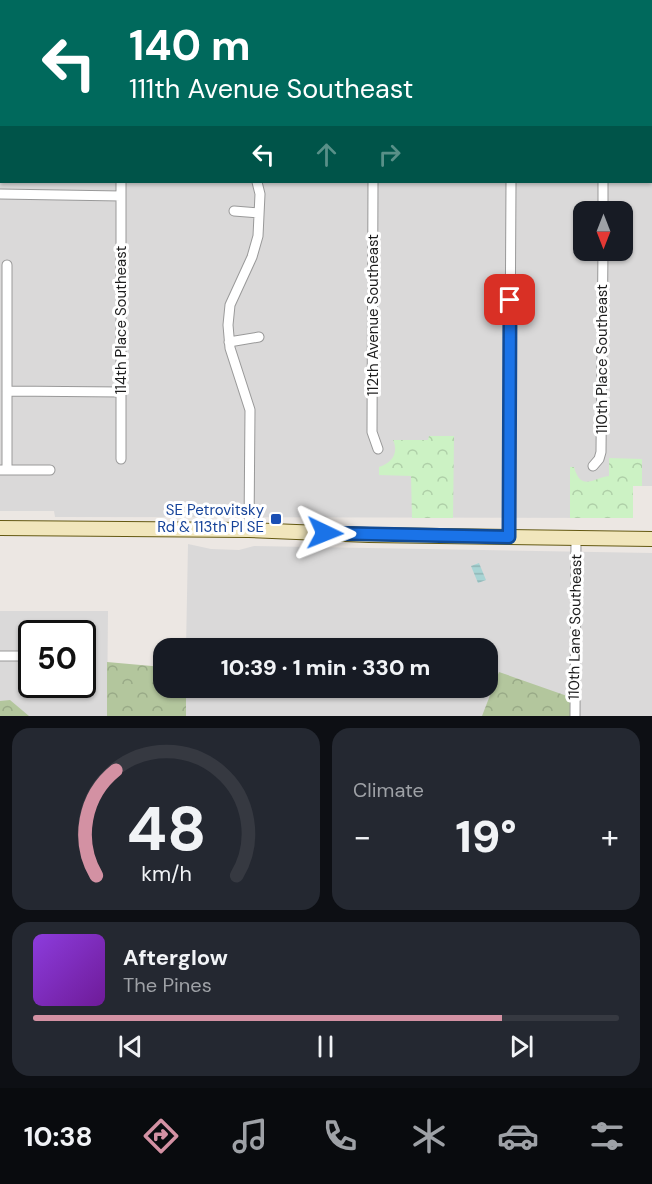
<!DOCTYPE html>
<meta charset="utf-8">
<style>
body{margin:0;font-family:"DM Sans",sans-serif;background:#242831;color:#f1f3f6;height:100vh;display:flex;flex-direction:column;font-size:22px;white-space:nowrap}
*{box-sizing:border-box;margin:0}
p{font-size:20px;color:#9ea1a6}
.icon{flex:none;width:33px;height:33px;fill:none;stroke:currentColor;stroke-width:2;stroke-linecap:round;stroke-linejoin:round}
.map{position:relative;height:716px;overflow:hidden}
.drawer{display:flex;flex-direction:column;gap:12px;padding:12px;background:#0d0f14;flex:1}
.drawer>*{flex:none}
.guide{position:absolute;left:0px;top:0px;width:652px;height:183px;box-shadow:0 2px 4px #0004;background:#00695c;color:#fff;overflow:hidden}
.needle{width:39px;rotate:180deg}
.fabs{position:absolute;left:573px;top:201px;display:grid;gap:12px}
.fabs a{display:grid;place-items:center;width:60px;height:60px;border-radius:12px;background:#171b24;box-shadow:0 2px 4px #0004;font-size:30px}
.speed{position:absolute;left:18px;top:620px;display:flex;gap:12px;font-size:30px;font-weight:700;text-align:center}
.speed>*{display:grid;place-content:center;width:78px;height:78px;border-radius:50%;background:#171b24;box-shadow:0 2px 4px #0004;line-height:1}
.speed .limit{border:3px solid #111;border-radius:9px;background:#fff;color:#111}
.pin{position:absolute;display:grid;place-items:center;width:51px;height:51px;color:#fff;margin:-26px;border-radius:12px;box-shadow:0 3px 9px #0006}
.me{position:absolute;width:66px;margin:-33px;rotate:92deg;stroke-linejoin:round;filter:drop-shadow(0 0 4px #0008)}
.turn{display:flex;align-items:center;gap:21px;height:126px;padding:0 30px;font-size:27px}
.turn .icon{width:78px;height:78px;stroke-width:2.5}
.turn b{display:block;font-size:42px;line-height:51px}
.lanes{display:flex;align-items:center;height:57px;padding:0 30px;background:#0003;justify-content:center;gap:30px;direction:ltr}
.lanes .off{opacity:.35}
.big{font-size:45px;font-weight:800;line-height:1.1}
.drawer .card{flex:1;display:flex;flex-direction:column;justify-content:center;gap:9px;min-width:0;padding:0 21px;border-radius:18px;background:#242831}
.drawer .dial{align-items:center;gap:0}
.dial svg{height:156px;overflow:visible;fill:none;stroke:#363941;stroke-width:7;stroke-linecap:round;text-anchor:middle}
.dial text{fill:#f1f3f6;stroke:none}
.song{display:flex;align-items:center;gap:18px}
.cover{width:72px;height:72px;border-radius:9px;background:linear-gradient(135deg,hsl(270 70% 55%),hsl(280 70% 35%))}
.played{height:6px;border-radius:3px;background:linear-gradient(90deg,#d391a3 80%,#363941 80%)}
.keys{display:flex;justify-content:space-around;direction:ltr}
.heat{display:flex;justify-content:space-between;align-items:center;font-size:33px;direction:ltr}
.drawer .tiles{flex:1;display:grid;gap:12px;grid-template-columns:1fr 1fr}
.card:last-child{grid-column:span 2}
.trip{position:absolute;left:153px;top:638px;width:345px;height:60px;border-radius:18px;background:#171b24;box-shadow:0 2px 4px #0004;font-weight:800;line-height:60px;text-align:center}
.tab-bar{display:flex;height:96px;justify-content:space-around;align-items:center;background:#090b0e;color:#9ea1a6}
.tab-bar .icon{width:42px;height:42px}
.tab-bar .active{color:#d391a3}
.tab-bar b{font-size:27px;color:#f1f3f6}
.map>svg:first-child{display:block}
</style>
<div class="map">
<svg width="652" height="716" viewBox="0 0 652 716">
<defs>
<pattern id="forest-crowns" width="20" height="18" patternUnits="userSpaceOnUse" patternTransform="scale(1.5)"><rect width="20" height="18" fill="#b3c69d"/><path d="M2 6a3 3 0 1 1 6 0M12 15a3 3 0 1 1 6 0" fill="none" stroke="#99aa87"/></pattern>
<pattern id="park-crowns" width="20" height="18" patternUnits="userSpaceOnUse" patternTransform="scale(1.5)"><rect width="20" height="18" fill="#ccf2c4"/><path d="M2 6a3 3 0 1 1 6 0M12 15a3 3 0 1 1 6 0" fill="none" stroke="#afcfa8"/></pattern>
<pattern id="water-rules" width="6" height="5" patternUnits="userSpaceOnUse" patternTransform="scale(1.5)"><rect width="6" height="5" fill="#a8d4d4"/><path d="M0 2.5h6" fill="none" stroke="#90b5b5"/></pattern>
</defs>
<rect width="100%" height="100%" fill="#ece7e3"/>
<path fill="#dad9d9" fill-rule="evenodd" d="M0 0H652V486H633V518L55 517 54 511H0ZM2 2H651V182H2ZM584 212H622V250H584Z
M188 544 211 549 239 550 254 546 652 553V716H186V687H488V648H186Z
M0 611H108L107 716H0ZM32 633H82V684H32Z"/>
<path fill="url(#forest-crowns)" d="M107 662 163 667 164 687H186V716H107Z
M499 672 570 697V716H482Z
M10 700 29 716H0V701Z"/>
<path fill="url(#park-crowns)" d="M429 436H454L453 518H412L411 476 379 475V467C392 463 399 453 393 440H428Z
M609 458 642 459V486H633V518H570V467H574C581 492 593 478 609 476Z"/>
<path fill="url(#water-rules)" d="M479 563 486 580 478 583 471 566Z"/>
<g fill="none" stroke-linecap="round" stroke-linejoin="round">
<g stroke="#999" stroke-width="11">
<path id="street" d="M445 2V0
M651 7H652
M121 182V459
M373 182 372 432 378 449
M0 194 121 196
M234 211 259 213
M603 212V182
M7 265V470
M229 342 259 337
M7 391 122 392
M593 466 599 459 601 452 603 250
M0 470H50
M249 530 250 410 230 348 228 325 230 305 252 257 258 236 260 194 257 182
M509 537 511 182
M0 656H32
M22 656 32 666
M56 684 58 686 69 684
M575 716 576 538"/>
</g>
<g stroke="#645912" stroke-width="16">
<path id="secondary" d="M0 528 249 530 369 535 652 539"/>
</g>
<use href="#street" stroke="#fff" stroke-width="9"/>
<use href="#secondary" stroke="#f1e6bc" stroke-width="14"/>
</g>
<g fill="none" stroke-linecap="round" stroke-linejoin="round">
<g stroke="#114b97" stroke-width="15">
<path id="route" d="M325 533 509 537 510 300"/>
</g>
<use href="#route" stroke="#1a73e8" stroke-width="10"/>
</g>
<rect fill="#1a4fb4" stroke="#fff" stroke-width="2" x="270" y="513" width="12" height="12" rx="3"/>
<g text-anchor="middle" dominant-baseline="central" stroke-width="6" stroke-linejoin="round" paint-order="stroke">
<g font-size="15" fill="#1c1c1c" stroke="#fff">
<text transform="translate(373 315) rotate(-90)">112th Avenue Southeast</text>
<text transform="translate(121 320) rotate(-90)">114th Place Southeast</text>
<text transform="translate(602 359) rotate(-90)">110th Place Southeast</text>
<text transform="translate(575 627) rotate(-89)">110th Lane Southeast</text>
</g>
<g font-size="15" fill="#164399" stroke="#fff" text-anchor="end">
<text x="264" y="510">SE Petrovitsky<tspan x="264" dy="17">Rd &amp; 113th Pl SE</tspan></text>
</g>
</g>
</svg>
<div class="fabs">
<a><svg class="needle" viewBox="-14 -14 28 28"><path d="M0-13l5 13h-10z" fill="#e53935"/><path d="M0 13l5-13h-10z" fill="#9ea1a6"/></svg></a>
</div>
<div class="speed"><div class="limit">50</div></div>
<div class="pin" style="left:510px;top:300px;background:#d93025"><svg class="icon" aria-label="arrive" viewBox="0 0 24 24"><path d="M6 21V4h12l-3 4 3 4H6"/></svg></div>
<svg class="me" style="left:325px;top:533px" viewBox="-20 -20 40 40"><path d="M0-17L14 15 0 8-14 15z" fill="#1a73e8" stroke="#fff" stroke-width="4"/></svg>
<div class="trip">10:39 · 1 min · 330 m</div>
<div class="guide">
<div class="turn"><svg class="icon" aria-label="left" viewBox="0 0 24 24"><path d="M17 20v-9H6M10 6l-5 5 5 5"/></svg><div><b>140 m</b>111th Avenue Southeast</div></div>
<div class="lanes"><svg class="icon" aria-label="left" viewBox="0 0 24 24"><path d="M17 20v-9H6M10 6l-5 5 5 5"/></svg><svg class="icon off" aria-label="ahead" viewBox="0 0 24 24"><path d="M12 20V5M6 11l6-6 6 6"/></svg><svg class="icon off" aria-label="right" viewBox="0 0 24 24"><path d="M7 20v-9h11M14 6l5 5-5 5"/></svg></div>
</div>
</div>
<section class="drawer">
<div class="tiles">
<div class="card dial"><svg viewBox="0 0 100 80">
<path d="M14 69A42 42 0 1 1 86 69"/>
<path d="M14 69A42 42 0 0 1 24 15" stroke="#d391a3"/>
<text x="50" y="56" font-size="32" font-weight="700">48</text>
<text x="50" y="72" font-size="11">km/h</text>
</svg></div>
<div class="card"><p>Climate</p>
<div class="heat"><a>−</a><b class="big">19°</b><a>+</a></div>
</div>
<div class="card">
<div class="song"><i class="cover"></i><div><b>Afterglow</b><p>The Pines</p></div></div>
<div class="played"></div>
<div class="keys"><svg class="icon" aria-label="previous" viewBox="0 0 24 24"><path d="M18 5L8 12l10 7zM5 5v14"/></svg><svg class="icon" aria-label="pause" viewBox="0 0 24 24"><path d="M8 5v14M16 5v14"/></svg><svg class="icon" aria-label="next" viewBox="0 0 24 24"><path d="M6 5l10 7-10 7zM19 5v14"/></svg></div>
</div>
</div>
</section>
<nav class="tab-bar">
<b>10:38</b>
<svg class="icon active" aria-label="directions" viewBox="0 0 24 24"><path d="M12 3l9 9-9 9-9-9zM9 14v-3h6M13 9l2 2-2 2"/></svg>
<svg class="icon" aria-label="music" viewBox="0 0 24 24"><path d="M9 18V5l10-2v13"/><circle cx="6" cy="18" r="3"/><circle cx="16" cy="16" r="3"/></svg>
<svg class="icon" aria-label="phone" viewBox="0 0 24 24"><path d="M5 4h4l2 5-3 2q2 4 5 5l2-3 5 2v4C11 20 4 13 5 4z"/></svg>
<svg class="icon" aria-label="climate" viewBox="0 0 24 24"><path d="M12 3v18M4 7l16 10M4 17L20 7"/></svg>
<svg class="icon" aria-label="car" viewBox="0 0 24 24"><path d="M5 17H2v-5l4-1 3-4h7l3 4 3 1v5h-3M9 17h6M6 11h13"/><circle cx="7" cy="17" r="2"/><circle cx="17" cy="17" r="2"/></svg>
<svg class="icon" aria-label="filters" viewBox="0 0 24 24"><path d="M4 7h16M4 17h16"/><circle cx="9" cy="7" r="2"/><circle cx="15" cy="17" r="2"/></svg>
</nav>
